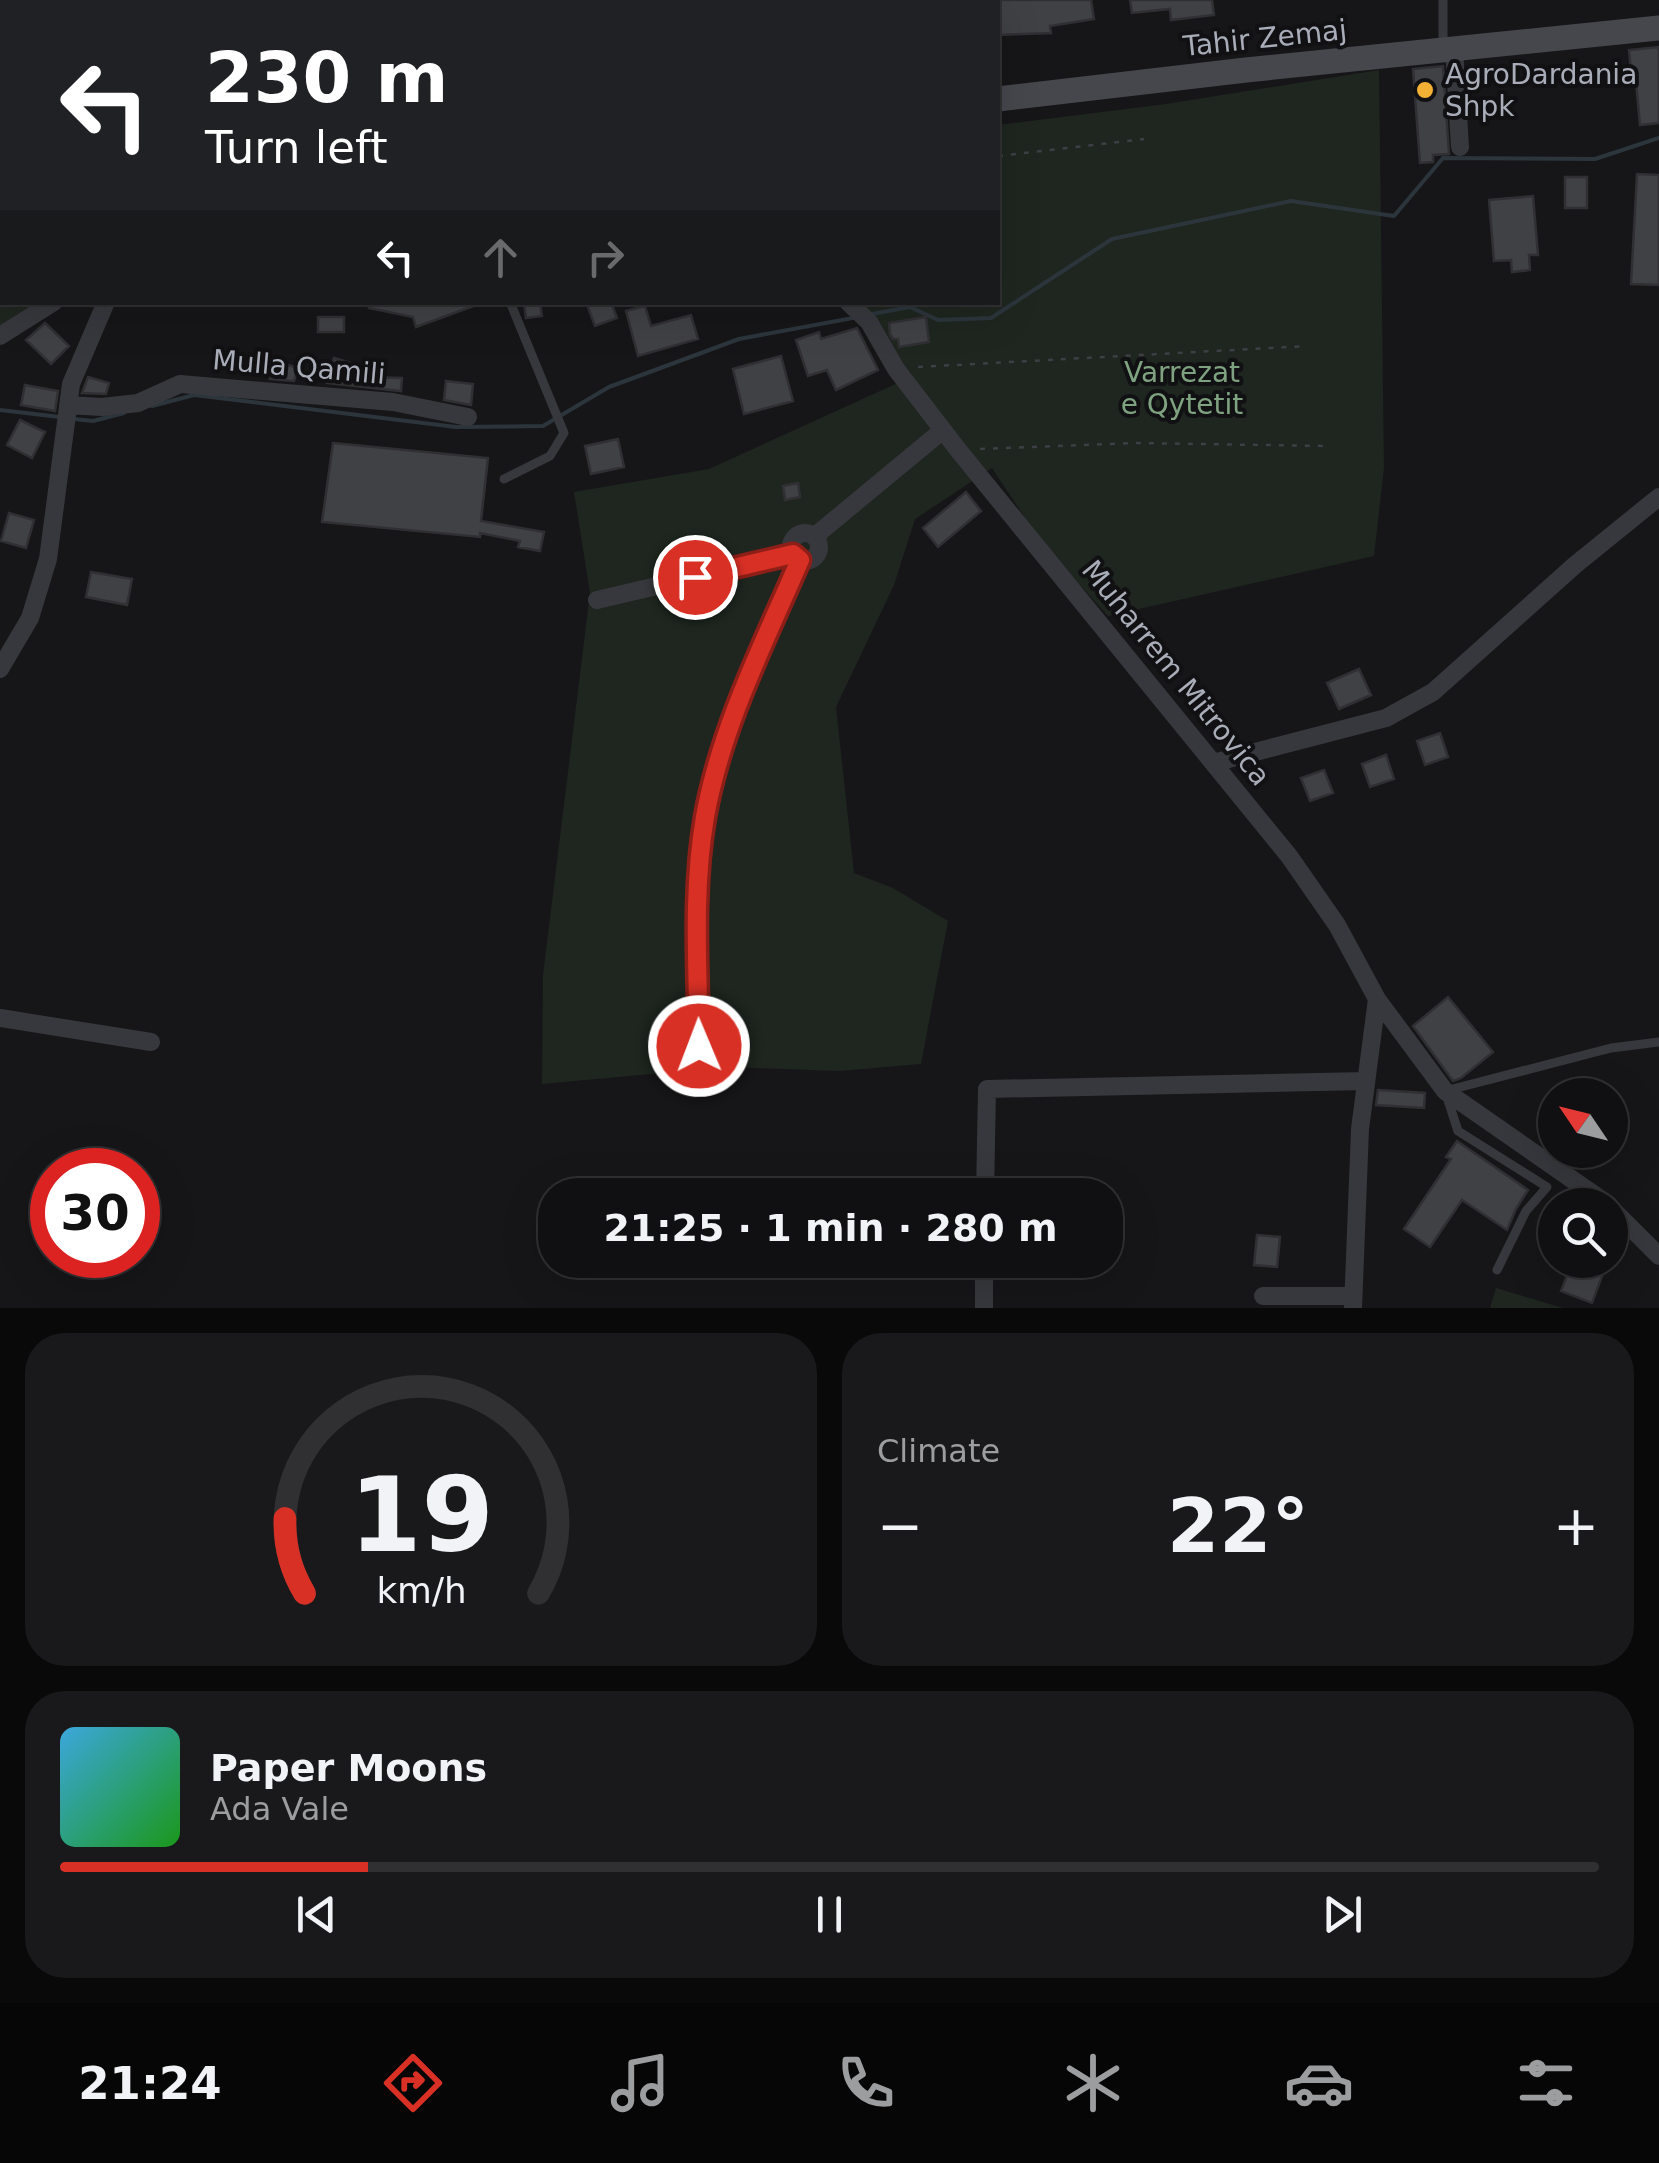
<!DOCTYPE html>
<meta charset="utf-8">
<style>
body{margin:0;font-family:"DejaVu Sans",sans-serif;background:#19191b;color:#f1f3f6;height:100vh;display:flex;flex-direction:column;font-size:38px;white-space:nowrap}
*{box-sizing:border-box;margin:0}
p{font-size:32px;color:#9c9d9f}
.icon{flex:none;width:55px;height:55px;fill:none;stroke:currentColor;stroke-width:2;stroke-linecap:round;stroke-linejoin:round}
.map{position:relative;height:1308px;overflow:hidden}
.side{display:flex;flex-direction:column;gap:25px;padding:25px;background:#09090a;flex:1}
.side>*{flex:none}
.top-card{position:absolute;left:0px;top:0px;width:1000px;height:305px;box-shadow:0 10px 40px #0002,0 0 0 2px #303032;background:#202124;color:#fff;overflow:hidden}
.needle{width:65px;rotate:305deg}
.fabs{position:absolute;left:1538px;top:1078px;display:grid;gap:20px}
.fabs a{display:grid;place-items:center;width:90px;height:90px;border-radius:50%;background:#101012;box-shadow:0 10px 40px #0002,0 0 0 2px #303032;font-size:50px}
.speed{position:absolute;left:30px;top:1148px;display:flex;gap:20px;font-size:50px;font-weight:700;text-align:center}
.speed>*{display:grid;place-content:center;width:130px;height:130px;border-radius:50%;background:#101012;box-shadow:0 10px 40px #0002,0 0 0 2px #303032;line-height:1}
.speed .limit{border:15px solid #d22;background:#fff;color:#111}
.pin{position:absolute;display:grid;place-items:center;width:85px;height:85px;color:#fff;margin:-42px;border:5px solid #fff;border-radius:50%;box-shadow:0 2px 10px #0007}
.me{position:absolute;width:110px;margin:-55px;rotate:359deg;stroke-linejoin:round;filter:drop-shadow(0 0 8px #0008)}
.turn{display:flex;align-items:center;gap:35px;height:210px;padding:0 40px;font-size:45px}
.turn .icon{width:130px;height:130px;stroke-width:2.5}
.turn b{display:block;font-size:70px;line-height:85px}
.lanes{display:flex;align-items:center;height:95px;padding:0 40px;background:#0003;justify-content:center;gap:50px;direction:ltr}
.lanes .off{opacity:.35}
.big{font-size:75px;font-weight:700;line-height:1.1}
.side .card{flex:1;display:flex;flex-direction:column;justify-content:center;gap:15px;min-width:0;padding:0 35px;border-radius:40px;background:#19191b}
.side .dial{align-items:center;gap:0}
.dial svg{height:260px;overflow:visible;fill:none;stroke:#303032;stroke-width:7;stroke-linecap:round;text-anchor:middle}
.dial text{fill:#f1f3f6;stroke:none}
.song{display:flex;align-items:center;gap:30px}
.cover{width:120px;height:120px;border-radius:15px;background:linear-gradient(135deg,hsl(200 70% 55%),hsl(120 70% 35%))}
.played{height:10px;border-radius:5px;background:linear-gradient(90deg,#d93025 20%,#303032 20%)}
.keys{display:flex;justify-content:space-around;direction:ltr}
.heat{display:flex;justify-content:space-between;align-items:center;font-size:55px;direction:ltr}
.side .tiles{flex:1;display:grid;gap:25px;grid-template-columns:1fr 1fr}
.card:last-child{grid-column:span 2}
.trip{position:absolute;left:538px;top:1178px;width:585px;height:100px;border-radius:40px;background:#101012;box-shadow:0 10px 40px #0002,0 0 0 2px #303032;font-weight:700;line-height:100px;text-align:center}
.tabs{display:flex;height:160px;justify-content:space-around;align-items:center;background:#060607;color:#9c9d9f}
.tabs .icon{width:70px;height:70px}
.tabs .on{color:#d93025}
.tabs b{font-size:45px;color:#f1f3f6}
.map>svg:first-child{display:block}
</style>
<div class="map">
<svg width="1659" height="1308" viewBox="0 0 1659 1308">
<rect width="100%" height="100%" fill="#161618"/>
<path fill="#1e261f" d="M1379 70 1384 468 1374 556 1108 616 1041 542 992 468 915 519 894 585 836 707 854 873 893 888 948 921 921 1064 839 1071 727 1067 542 1084 543 975 590 593 574 492 709 469 913 376 850 303 998 302V125L1166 104Z
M0 101 2 302 39 303 0 327Z
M1496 1288 1563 1308H1490Z"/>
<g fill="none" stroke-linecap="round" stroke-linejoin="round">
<path stroke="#2c353c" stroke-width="4" d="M872 314 910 307 938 320 991 318 1112 239 1291 201 1394 216 1443 158 1595 159 1659 138
M152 406 194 395 456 427 543 426 609 387 739 339 853 318
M0 410 60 417
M74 419 93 421 124 413"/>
</g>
<path fill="#404145" stroke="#303034" stroke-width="2.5" d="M998 0H1091L1094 19 1050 26 1051 33 998 35Z
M1130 0H1212L1214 15 1171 20 1170 9 1132 13Z
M1659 47V123L1640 125 1635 71H1631L1629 50Z
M1443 66 1449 154 1433 155V162L1420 163 1413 69Z
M1637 174 1659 175V285L1631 284Z
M1565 177H1587V208H1565Z
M1533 196 1538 255H1529L1530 270 1512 272 1511 260 1494 261 1489 200Z
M370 302H478L479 304 416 327 413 317 369 308Z
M524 302H540L542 316 526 318Z
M586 302H611L617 318 595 326Z
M645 306 651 326 691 315 698 339 638 356 626 311Z
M318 317H344V332H318Z
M926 317 929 342 899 347 898 339H893L890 334 889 323Z
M45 323 69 346 51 364 26 340Z
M857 328 878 370 836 390 827 370 808 376 796 340 819 332 821 339Z
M781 356 793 401 744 414 733 369Z
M334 358 361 366 358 377 402 378 401 391 327 383Z
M275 361 298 368 294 381 270 379Z
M88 377 109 383 106 394 82 393Z
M446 381 473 384 471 405 444 400Z
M25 385 58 391 55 411 21 405Z
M20 420 45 432 32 458 7 445Z
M618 439 624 467 591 474 585 446Z
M333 443 488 458 481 521 544 532 540 551 518 547 520 541 480 533V537L322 522Z
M798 483 800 497 785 500 783 486Z
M966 492 981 511 938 547 923 528Z
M9 513 34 520 26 548 1 541Z
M91 572 132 579 127 605 86 597Z
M1359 669 1371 695 1339 709 1327 683Z
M1440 733 1448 757 1425 765 1417 741Z
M1386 755 1394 779 1370 787 1362 764Z
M1324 770 1333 793 1310 801 1301 778Z
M1448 997 1493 1052 1461 1078 1453 1081 1413 1026Z
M1378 1090 1425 1093 1424 1108 1376 1105Z
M1457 1141 1528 1190 1516 1209 1507 1230 1462 1200 1430 1247 1404 1229 1451 1159 1446 1157Z
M1257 1235 1280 1237 1277 1267 1254 1265Z
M1573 1260H1608L1592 1303 1561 1291Z"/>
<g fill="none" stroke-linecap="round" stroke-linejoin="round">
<path stroke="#3d3f44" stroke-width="2.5" stroke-dasharray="5 8" stroke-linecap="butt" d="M998 156 1144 139
M918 367 1307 346
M980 449 1136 443 1327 446"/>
<path stroke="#37383d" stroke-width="9" d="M1443 0V46
M504 479 550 456 564 433 510 302
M1497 1270 1526 1211 1547 1187 1458 1131 1445 1091 1611 1048 1659 1042"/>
<path stroke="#37383d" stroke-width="18" d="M917 0V2
M106 2V0
M1454 48 1460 147
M848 302 869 322 896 369 959 451 1289 856 1337 925 1377 999 1445 1091 1609 1205
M0 336 54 302
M68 405 102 407 138 403 180 384 393 402 468 417
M791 547a14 14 0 1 1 28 0a14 14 0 1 1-28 0Z
M815 536 943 430
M597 600 793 554
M0 669 30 618 48 559 71 384 106 302
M1213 763 1386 718 1433 692 1575 565 1659 497
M0 1018 151 1042
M699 1046C698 955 691 861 715 772 734 699 770 629 800 560
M985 1195 987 1089 1366 1081
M1610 1207 1659 1256
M1263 1296H1353
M984 1308V1260
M1353 1308 1360 1129 1377 999"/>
<path stroke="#45474d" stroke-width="25" d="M416 2 417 0
M0 71 2 72
M0 90 2 91
M998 99 1246 70 1659 28"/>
</g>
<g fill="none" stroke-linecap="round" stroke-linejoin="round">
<g stroke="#8d1f18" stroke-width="25">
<path id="route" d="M695 577 793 554 800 560C764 643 721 727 705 817 692 892 698 970 699 1046"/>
</g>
<use href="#route" stroke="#d93025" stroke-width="18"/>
</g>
<circle fill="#f2b134" stroke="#111113" stroke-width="4" cx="1425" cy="90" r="10"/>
<g text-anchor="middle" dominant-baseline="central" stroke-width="8" stroke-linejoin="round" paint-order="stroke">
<g font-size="28" fill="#a8adb8" stroke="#111113">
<text transform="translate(1265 38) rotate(-6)">Tahir Zemaj</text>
<text transform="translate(299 367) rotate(5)">Mulla Qamili</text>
<text transform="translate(1176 673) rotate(51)">Muharrem Mitrovica</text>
</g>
<g font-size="28" fill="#a8adb8" stroke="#111113" text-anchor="start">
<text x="1445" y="74">AgroDardania<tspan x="1445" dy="32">Shpk</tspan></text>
</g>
<g font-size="28" fill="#7fa381" stroke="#111113">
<text x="1182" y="372">Varrezat<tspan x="1182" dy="32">e Qytetit</tspan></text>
</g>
</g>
</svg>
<div class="fabs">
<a><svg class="needle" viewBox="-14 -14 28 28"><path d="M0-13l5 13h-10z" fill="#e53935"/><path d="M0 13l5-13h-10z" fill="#9c9d9f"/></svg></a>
<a><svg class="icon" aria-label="search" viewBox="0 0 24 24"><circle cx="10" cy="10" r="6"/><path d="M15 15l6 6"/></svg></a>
</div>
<div class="speed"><div class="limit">30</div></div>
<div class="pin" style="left:695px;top:577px;background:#d93025"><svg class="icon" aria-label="arrive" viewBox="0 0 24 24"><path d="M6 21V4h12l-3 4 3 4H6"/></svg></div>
<svg class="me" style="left:699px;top:1046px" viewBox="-20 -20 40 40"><circle r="17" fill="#d93025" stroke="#fff" stroke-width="3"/><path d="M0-11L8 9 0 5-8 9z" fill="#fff"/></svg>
<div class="trip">21:25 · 1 min · 280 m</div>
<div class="top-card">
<div class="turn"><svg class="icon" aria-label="left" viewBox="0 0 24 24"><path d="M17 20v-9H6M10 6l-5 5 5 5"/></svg><div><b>230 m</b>Turn left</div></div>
<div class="lanes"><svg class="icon" aria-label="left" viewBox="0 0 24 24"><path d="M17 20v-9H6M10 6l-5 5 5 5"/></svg><svg class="icon off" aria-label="ahead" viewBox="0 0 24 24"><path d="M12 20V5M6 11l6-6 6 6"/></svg><svg class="icon off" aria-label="right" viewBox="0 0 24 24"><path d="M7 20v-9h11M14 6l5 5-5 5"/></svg></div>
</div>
</div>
<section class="side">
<div class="tiles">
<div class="card dial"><svg viewBox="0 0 100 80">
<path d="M14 69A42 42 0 1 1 86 69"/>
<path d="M14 69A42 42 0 0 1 8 46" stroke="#d93025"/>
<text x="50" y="56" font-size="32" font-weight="700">19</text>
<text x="50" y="72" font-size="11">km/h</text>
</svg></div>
<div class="card"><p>Climate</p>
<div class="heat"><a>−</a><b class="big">22°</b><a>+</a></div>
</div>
<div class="card">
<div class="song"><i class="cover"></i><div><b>Paper Moons</b><p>Ada Vale</p></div></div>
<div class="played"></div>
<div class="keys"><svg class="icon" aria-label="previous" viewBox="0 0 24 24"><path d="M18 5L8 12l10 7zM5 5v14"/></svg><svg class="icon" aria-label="pause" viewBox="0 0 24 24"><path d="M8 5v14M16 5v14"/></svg><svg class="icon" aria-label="next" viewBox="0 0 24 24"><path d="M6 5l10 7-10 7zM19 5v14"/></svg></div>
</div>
</div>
</section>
<nav class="tabs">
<b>21:24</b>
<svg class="icon on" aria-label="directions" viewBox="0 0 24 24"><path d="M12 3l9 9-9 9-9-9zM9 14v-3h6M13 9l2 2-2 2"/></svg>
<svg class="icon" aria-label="music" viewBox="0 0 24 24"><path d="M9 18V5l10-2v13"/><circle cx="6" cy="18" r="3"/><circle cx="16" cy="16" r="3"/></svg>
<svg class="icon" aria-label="phone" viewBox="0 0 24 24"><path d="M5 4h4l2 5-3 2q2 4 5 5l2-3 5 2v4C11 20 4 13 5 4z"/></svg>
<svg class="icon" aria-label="climate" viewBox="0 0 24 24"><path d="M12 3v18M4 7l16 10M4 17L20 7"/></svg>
<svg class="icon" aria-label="car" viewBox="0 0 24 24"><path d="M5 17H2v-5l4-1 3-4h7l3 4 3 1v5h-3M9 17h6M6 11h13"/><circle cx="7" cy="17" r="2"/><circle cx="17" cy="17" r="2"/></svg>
<svg class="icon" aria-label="filters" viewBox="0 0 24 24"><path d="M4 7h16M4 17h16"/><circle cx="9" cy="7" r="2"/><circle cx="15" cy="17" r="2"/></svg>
</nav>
